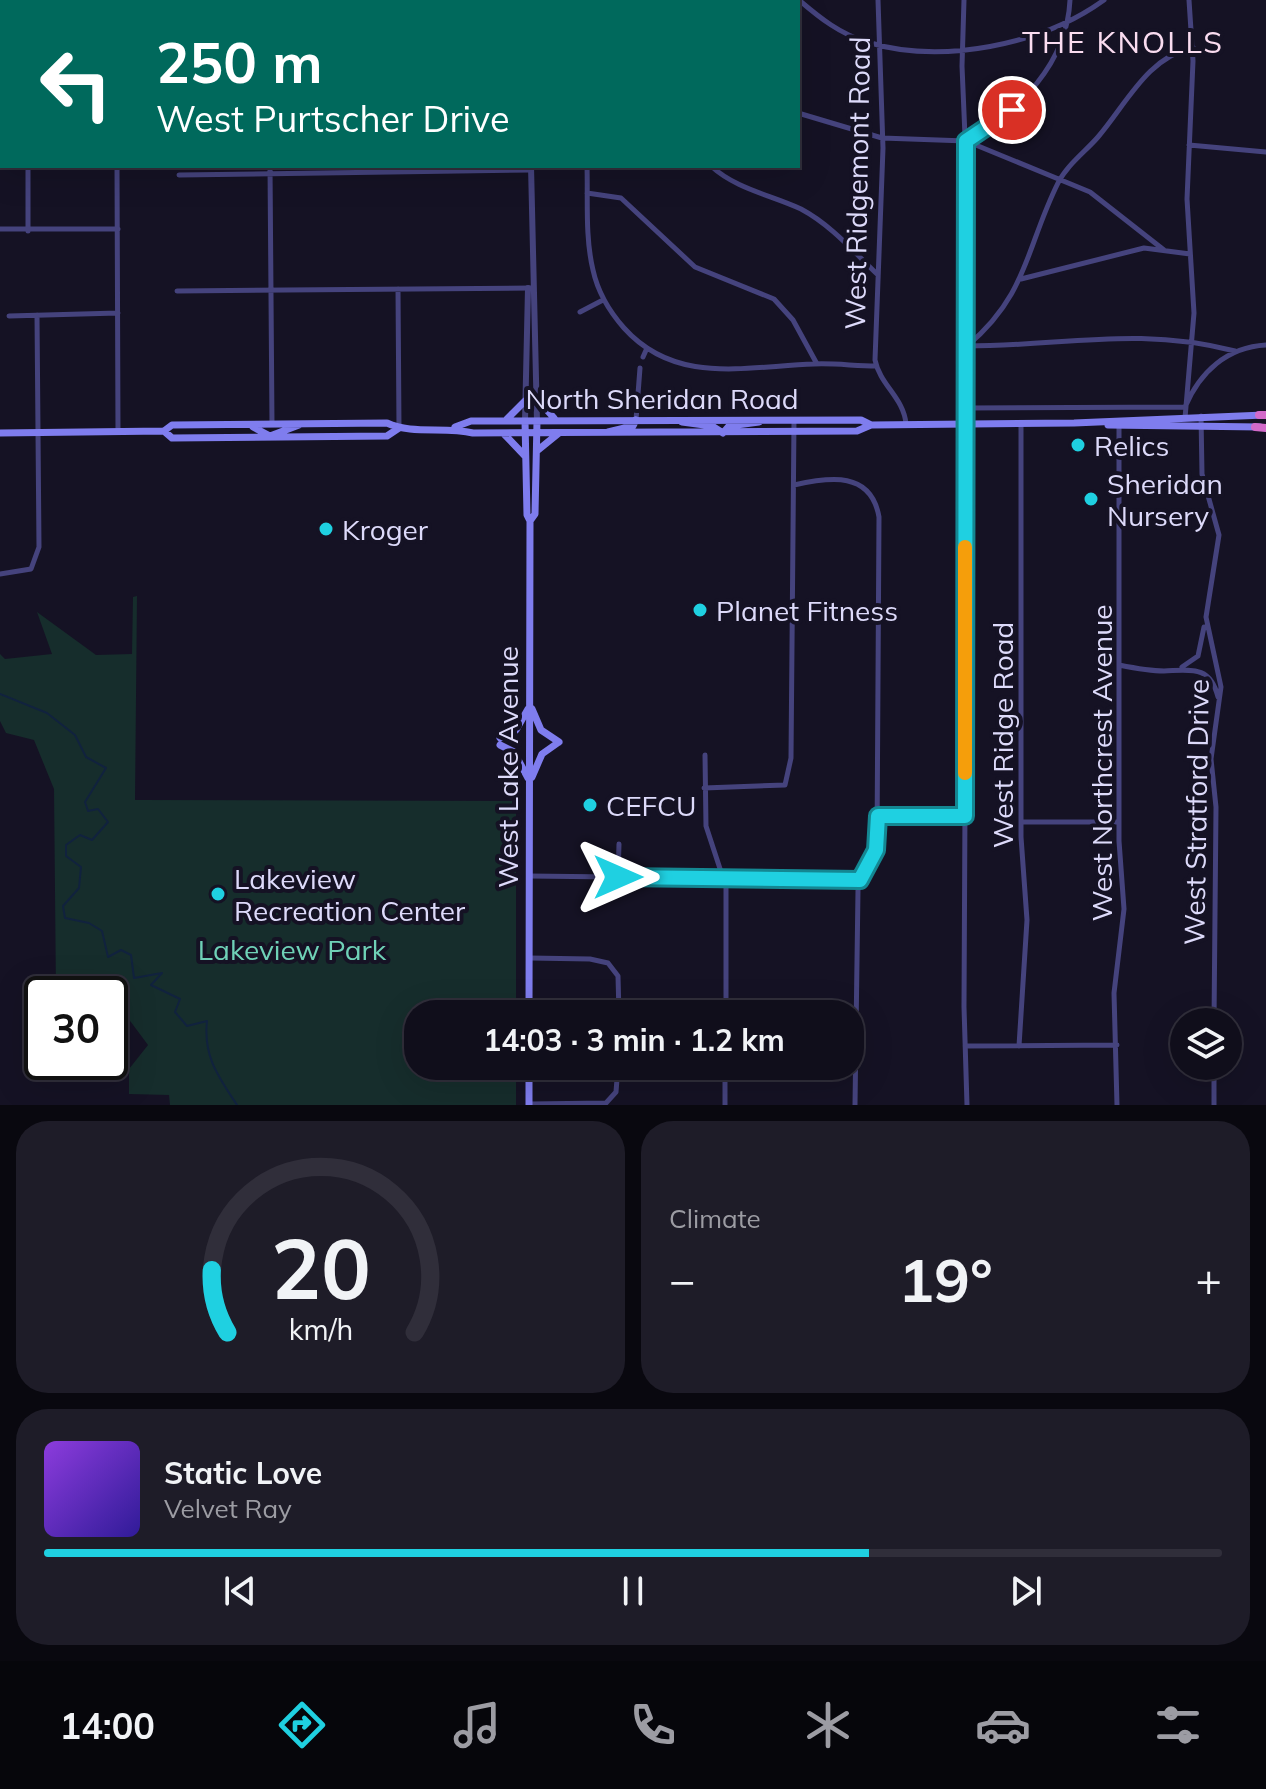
<!DOCTYPE html>
<meta charset="utf-8">
<style>
body{margin:0;font-family:Mulish,sans-serif;background:#1e1c28;color:#f1f3f6;height:100vh;display:flex;flex-direction:column;font-size:30px;white-space:nowrap}
*{box-sizing:border-box;margin:0}
p{font-size:26px;color:#9c9ca3}
.icon{flex:none;width:44px;height:44px;fill:none;stroke:currentColor;stroke-width:2;stroke-linecap:round;stroke-linejoin:round}
.map{position:relative;height:1105px;overflow:hidden}
.drawer{display:flex;flex-direction:column;gap:16px;padding:16px;background:#09080f;flex:1}
.drawer>*{flex:none}
.banner{position:absolute;left:0px;top:0px;width:800px;height:168px;box-shadow:0 8px 32px #0002,0 0 0 2px #302e3a;background:#00695c;color:#fff;overflow:hidden}
.controls{position:absolute;left:1170px;top:1008px;display:grid;gap:16px}
.controls a{display:grid;place-items:center;width:72px;height:72px;border-radius:50%;background:#100e1b;box-shadow:0 8px 32px #0002,0 0 0 2px #302e3a;font-size:40px}
.speed{position:absolute;left:24px;top:976px;display:flex;gap:16px;font-size:40px;font-weight:700;text-align:center}
.speed>*{display:grid;place-content:center;width:104px;height:104px;border-radius:50%;background:#100e1b;box-shadow:0 8px 32px #0002,0 0 0 2px #302e3a;line-height:1}
.speed .limit{border:4px solid #111;border-radius:12px;background:#fff;color:#111}
.pin{position:absolute;display:grid;place-items:center;width:68px;height:68px;color:#fff;margin:-34px;border:4px solid #fff;border-radius:50%;box-shadow:0 2px 8px #0007}
.me{position:absolute;width:88px;margin:-44px;rotate:90deg;stroke-linejoin:round;filter:drop-shadow(0 0 6px #0008)}
.turn{display:flex;align-items:center;gap:28px;height:168px;padding:0 24px;font-size:36px}
.turn .icon{width:104px;height:104px;stroke-width:2.5}
.turn b{display:block;font-size:56px;line-height:68px}
.big{font-size:60px;font-weight:700;line-height:1.1}
.drawer .card{flex:1;display:flex;flex-direction:column;justify-content:center;gap:12px;min-width:0;padding:0 28px;border-radius:32px;background:#1e1c28}
.drawer .dial{align-items:center;gap:0}
.dial svg{height:208px;overflow:visible;fill:none;stroke:#302e3a;stroke-width:7;stroke-linecap:round;text-anchor:middle}
.dial text{fill:#f1f3f6;stroke:none}
.song{display:flex;align-items:center;gap:24px}
.cover{width:96px;height:96px;border-radius:12px;background:linear-gradient(135deg,hsl(270 70% 55%),hsl(250 70% 35%))}
.played{height:8px;border-radius:4px;background:linear-gradient(90deg,#1fd0e1 70%,#302e3a 70%)}
.keys{display:flex;justify-content:space-around;direction:ltr}
.heat{display:flex;justify-content:space-between;align-items:center;font-size:44px;direction:ltr}
.drawer .tiles{flex:1;display:grid;gap:16px;grid-template-columns:1fr 1fr}
.card:last-child{grid-column:span 2}
.trip{position:absolute;left:404px;top:1000px;width:460px;height:80px;border-radius:32px;background:#100e1b;box-shadow:0 8px 32px #0002,0 0 0 2px #302e3a;font-weight:700;line-height:80px;text-align:center}
.tab-bar{display:flex;height:128px;justify-content:space-around;align-items:center;background:#06060b;color:#9c9ca3}
.tab-bar .icon{width:56px;height:56px}
.tab-bar .active{color:#1fd0e1}
.tab-bar b{font-size:36px;color:#f1f3f6}
.map>svg:first-child{display:block}
</style>
<div class="map">
<svg width="1266" height="1105" viewBox="0 0 1266 1105">
<rect width="100%" height="100%" fill="#151224"/>
<path fill="#162d2c" d="M137 596 135 800 516 801V1014H418V1066H516V1105H170L169 1095 129 1094V1069L148 1045 110 994H56L54 789 34 740 6 733 0 721V654L5 659 52 654 37 612 96 655 132 654 133 597Z"/>
<g fill="none" stroke-linecap="round" stroke-linejoin="round">
<path stroke="#11223e" stroke-width="2" d="M0 694 47 713 75 735 86 757 106 768 85 802 88 811 98 809 108 822 92 840 80 835 66 845V856L81 867 79 888 63 906 65 918 89 923 102 931 108 957 121 950 131 955 134 978 162 973 151 985 180 999 175 1012 187 1026 207 1021C203 1056 218 1076 237 1105"/>
<path stroke="#45437d" stroke-width="5" d="M189 0V2
M387 0 388 2
M799 0C820 18 840 34 867 42 941 65 1042 45 1104 0
M878 0 883 148 875 360C880 385 904 398 906 424
M964 0 962 66 968 207 964 1007 967 1105
M269 2 270 0
M585 2V0
M798 113 882 138 966 141 1090 192 1164 250
M967 141C1019 111 1067 64 1070 0
M1189 145 1266 152
M117 166 118 431
M270 166 272 424
M587 166C588 200 585 237 593 270 598 293 609 311 624 328 676 386 747 366 814 364 835 363 855 366 876 366
M711 166C736 189 771 195 801 209 831 225 853 251 877 274
M179 175 531 170
M587 193 621 198 695 267 774 299 793 320 817 364
M0 229H118
M28 231V166
M1021 279 1144 248 1190 254
M398 289 399 428
M177 291 531 288
M580 312 603 300
M9 316 118 313
M967 346C1028 295 1026 247 1058 183 1067 165 1085 152 1098 137 1127 103 1147 58 1193 47
M967 346C1064 346 1137 326 1235 351
M643 357 647 348
M966 408 1185 407C1200 372 1227 347 1266 345
M1201 416 1202 474 1219 535 1206 617 1221 687 1211 759 1216 807 1214 1022
M1185 418 1194 313 1187 199 1193 61 1189 0
M636 420 640 368
M794 485C830 477 871 471 879 517L877 842 858 890 855 1105
M0 574 31 569 39 547 37 315
M1119 665C1134 668 1149 671 1164 671 1191 670 1210 665 1218 697
M1182 667 1198 656 1204 627
M705 755 706 826 726 887V1014
M704 788 785 785 791 758 794 421
M878 816H965
M1021 822H1119
M529 876 860 880
M618 877 619 844
M530 958 590 959 608 963 618 976 619 1014
M965 1046 1117 1045
M1019 1046 1027 920 1021 837V424
M529 1104 606 1103 616 1092 618 1066
M725 1105V1066
M1117 1105 1114 993 1124 909 1119 841V423
M1214 1105V1066"/>
<path stroke="#45437d" stroke-width="6" d="M531 0V2
M531 166 537 421
M525 421 528 288"/>
<path stroke="#7f7dee" stroke-width="7" d="M537 399 554 418
M507 419 525 401
M525 421 527 515 530 521
M682 422 712 426 723 433 729 426 759 422
M1108 425 1260 427
M253 427 270 436 299 425
M455 427 471 421 861 420 871 425
M164 431 172 438 387 436 399 428
M608 432 633 426 636 420
M0 433 164 431 172 425 387 423C412 435 445 426 473 433L857 431 871 425 1074 423 1264 415
M504 434 525 456
M538 450 559 433
M532 709 541 730 559 742
M500 738 516 730 528 709
M500 745 514 752 528 778
M532 777 542 754 559 742
M529 1014 530 521 535 514 537 421
M529 1066V1105"/>
<path stroke="#d36ac9" stroke-width="8" d="M1259 415H1266
M1255 427 1266 428"/>
</g>
<g fill="none" stroke-linecap="round" stroke-linejoin="round">
<g stroke="#148792" stroke-width="20">
<path id="route" d="M618 877 860 880 876 850 878 816H965L966 141 1012 110"/>
</g>
<use href="#route" stroke="#1fd0e1" stroke-width="14"/>
<path stroke="#f59e0b" stroke-width="14" d="M965 547V773"/>
</g>
<g fill="#1fd0e1" stroke="#151224" stroke-width="3">
<circle cx="1078" cy="445" r="8"/>
<circle cx="1091" cy="499" r="8"/>
<circle cx="326" cy="529" r="8"/>
<circle cx="700" cy="610" r="8"/>
<circle cx="590" cy="805" r="8"/>
<circle cx="218" cy="894" r="8"/>
</g>
<g text-anchor="middle" dominant-baseline="central" stroke-width="8" stroke-linejoin="round" paint-order="stroke">
<g font-size="28" fill="#dddafa" stroke="#151224">
<text transform="translate(857 183) rotate(-89)">West Ridgemont Road</text>
<text x="662" y="398">North Sheridan Road</text>
<text transform="translate(1002 735) rotate(-90)">West Ridge Road</text>
<text transform="translate(1101 763) rotate(-90)">West Northcrest Avenue</text>
<text transform="translate(507 767) rotate(-90)">West Lake Avenue</text>
<text transform="translate(1196 812) rotate(-89)">West Stratford Drive</text>
</g>
<g font-size="28" fill="#dddafa" stroke="#151224" text-anchor="start">
<text x="1094" y="445">Relics</text>
<text x="1107" y="483">Sheridan<tspan x="1107" dy="32">Nursery</tspan></text>
<text x="342" y="529">Kroger</text>
<text x="716" y="610">Planet Fitness</text>
<text x="606" y="805">CEFCU</text>
<text x="234" y="878">Lakeview<tspan x="234" dy="32">Recreation Center</tspan></text>
</g>
<g font-size="28" fill="#6fd1b7" stroke="#151224">
<text x="292" y="949">Lakeview Park</text>
</g>
<g font-size="30" letter-spacing="2" fill="#fadcf0" stroke="#151224">
<text x="1123" y="42">THE KNOLLS</text>
</g>
</g>
</svg>
<div class="controls">
<a><svg class="icon" aria-label="layers" viewBox="0 0 24 24"><path d="M12 4l9 5-9 5-9-5zM3 14l9 5 9-5"/></svg></a>
</div>
<div class="speed"><div class="limit">30</div></div>
<div class="pin" style="left:1012px;top:110px;background:#d93025"><svg class="icon" aria-label="arrive" viewBox="0 0 24 24"><path d="M6 21V4h12l-3 4 3 4H6"/></svg></div>
<svg class="me" style="left:618px;top:877px" viewBox="-20 -20 40 40"><path d="M0-17L14 15 0 8-14 15z" fill="#1fd0e1" stroke="#fff" stroke-width="4"/></svg>
<div class="trip">14:03 · 3 min · 1.2 km</div>
<div class="banner">
<div class="turn"><svg class="icon" aria-label="left" viewBox="0 0 24 24"><path d="M17 20v-9H6M10 6l-5 5 5 5"/></svg><div><b>250 m</b>West Purtscher Drive</div></div>
</div>
</div>
<section class="drawer">
<div class="tiles">
<div class="card dial"><svg viewBox="0 0 100 80">
<path d="M14 69A42 42 0 1 1 86 69"/>
<path d="M14 69A42 42 0 0 1 8 45" stroke="#1fd0e1"/>
<text x="50" y="56" font-size="32" font-weight="700">20</text>
<text x="50" y="72" font-size="11">km/h</text>
</svg></div>
<div class="card"><p>Climate</p>
<div class="heat"><a>−</a><b class="big">19°</b><a>+</a></div>
</div>
<div class="card">
<div class="song"><i class="cover"></i><div><b>Static Love</b><p>Velvet Ray</p></div></div>
<div class="played"></div>
<div class="keys"><svg class="icon" aria-label="previous" viewBox="0 0 24 24"><path d="M18 5L8 12l10 7zM5 5v14"/></svg><svg class="icon" aria-label="pause" viewBox="0 0 24 24"><path d="M8 5v14M16 5v14"/></svg><svg class="icon" aria-label="next" viewBox="0 0 24 24"><path d="M6 5l10 7-10 7zM19 5v14"/></svg></div>
</div>
</div>
</section>
<nav class="tab-bar">
<b>14:00</b>
<svg class="icon active" aria-label="directions" viewBox="0 0 24 24"><path d="M12 3l9 9-9 9-9-9zM9 14v-3h6M13 9l2 2-2 2"/></svg>
<svg class="icon" aria-label="music" viewBox="0 0 24 24"><path d="M9 18V5l10-2v13"/><circle cx="6" cy="18" r="3"/><circle cx="16" cy="16" r="3"/></svg>
<svg class="icon" aria-label="phone" viewBox="0 0 24 24"><path d="M5 4h4l2 5-3 2q2 4 5 5l2-3 5 2v4C11 20 4 13 5 4z"/></svg>
<svg class="icon" aria-label="climate" viewBox="0 0 24 24"><path d="M12 3v18M4 7l16 10M4 17L20 7"/></svg>
<svg class="icon" aria-label="car" viewBox="0 0 24 24"><path d="M5 17H2v-5l4-1 3-4h7l3 4 3 1v5h-3M9 17h6M6 11h13"/><circle cx="7" cy="17" r="2"/><circle cx="17" cy="17" r="2"/></svg>
<svg class="icon" aria-label="filters" viewBox="0 0 24 24"><path d="M4 7h16M4 17h16"/><circle cx="9" cy="7" r="2"/><circle cx="15" cy="17" r="2"/></svg>
</nav>
